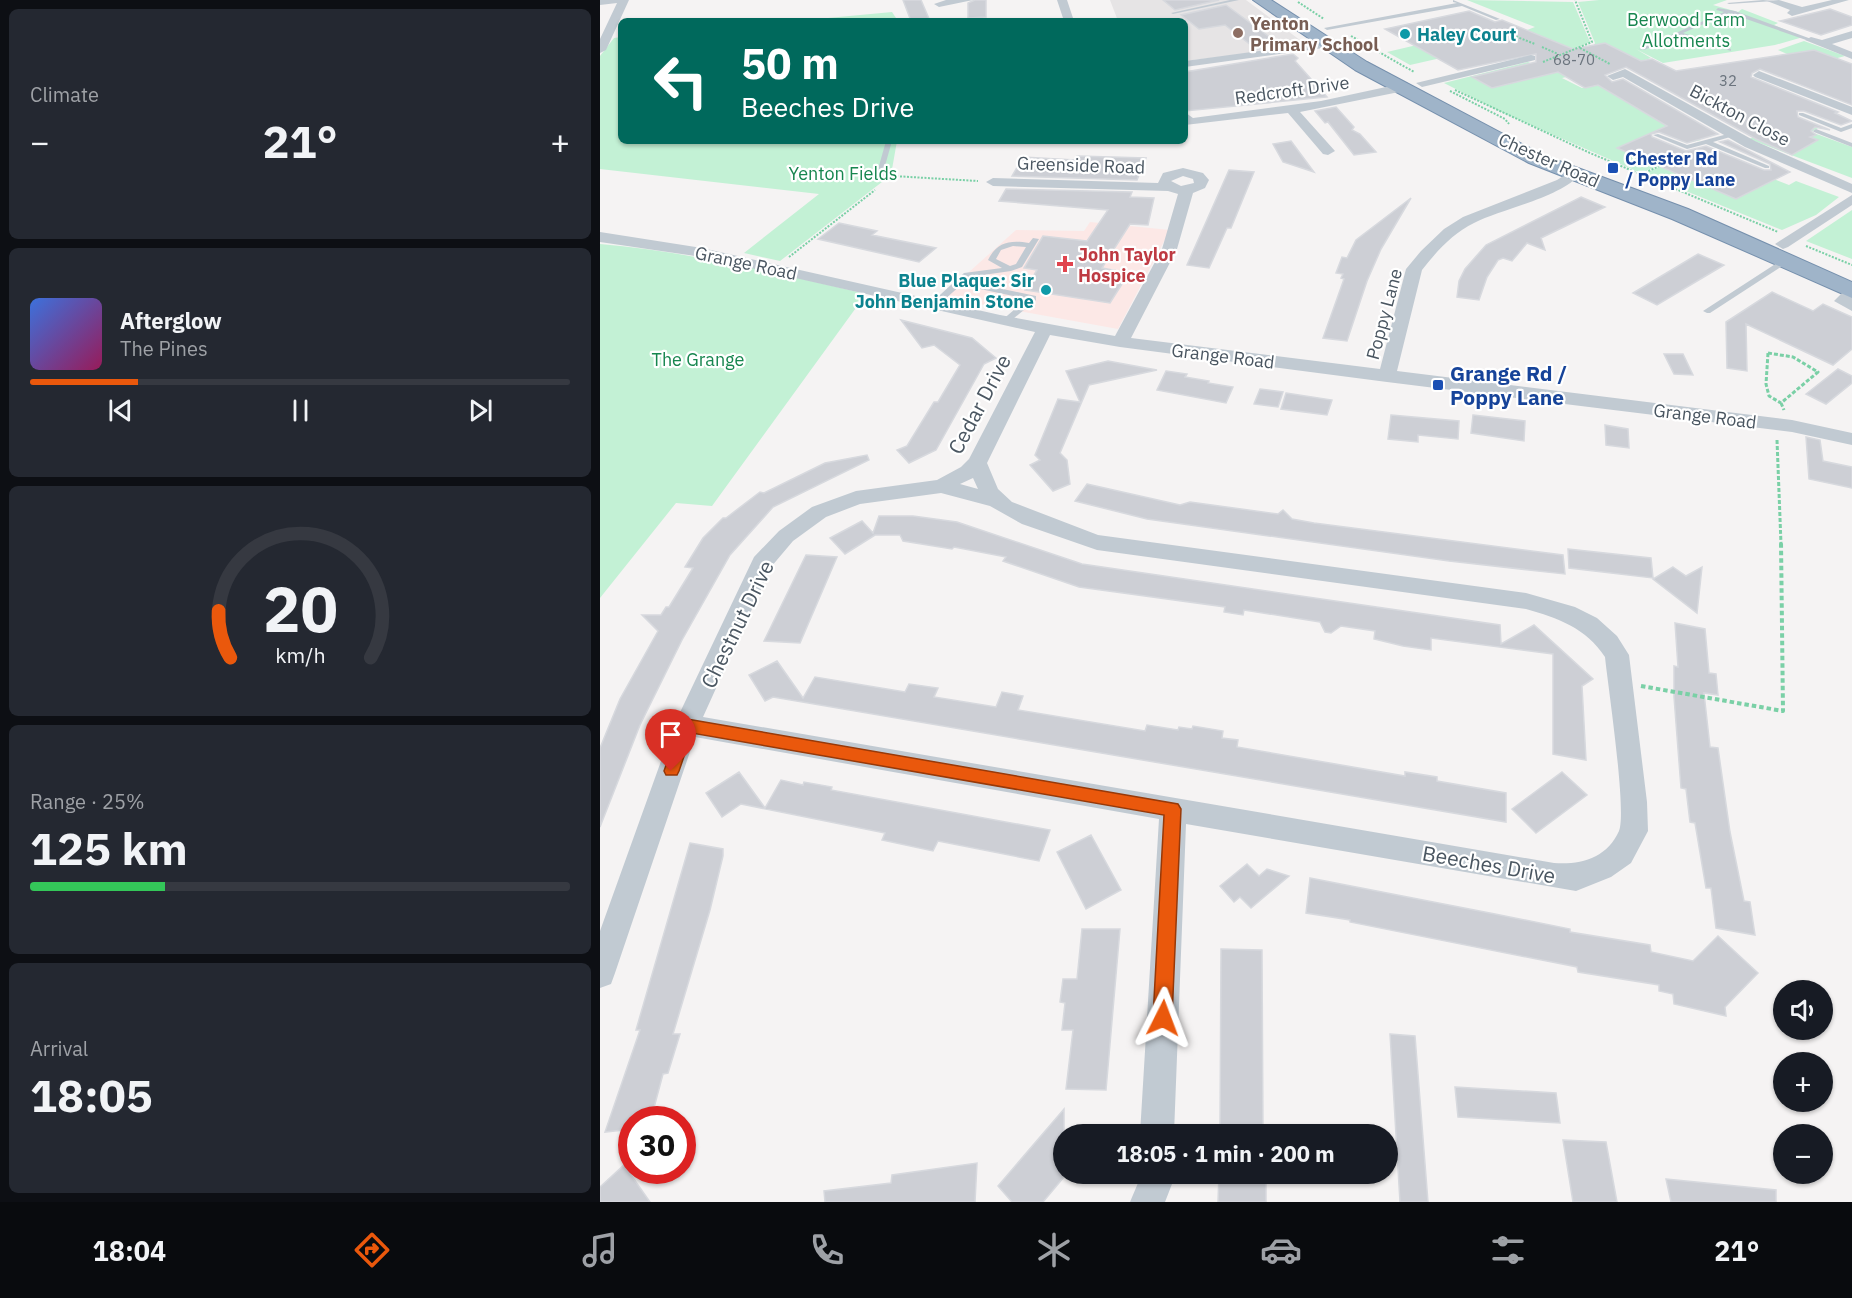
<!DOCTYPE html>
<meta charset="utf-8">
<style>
body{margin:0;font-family:"IBM Plex Sans",sans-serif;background:#242831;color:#f1f3f6;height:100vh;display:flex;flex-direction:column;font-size:22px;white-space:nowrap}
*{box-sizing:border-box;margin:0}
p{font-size:20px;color:#9ea1a6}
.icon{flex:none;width:33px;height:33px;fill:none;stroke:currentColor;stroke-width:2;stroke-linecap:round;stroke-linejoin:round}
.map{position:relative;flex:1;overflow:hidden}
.panel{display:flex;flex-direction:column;gap:9px;padding:9px;background:#0d0f14;width:600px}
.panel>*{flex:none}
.hud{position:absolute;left:18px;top:18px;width:570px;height:126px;border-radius:9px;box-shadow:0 2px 4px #0004;background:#00695c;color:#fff;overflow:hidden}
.tools{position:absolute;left:1173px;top:980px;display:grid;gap:12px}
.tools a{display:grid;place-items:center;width:60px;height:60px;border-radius:50%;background:#171b24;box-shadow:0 2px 4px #0004;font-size:30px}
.speed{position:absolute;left:18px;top:1106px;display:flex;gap:12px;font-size:30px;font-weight:700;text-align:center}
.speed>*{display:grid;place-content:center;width:78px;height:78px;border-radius:50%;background:#171b24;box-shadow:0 2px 4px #0004;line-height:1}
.speed .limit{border:9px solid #d22;background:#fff;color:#111}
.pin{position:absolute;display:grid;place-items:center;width:51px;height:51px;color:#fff;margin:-62px -26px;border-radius:50% 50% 50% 0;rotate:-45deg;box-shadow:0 0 6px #0007}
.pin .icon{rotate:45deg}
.me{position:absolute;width:66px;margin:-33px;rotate:3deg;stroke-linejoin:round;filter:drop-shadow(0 0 4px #0008)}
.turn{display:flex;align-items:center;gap:21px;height:126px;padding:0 24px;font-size:27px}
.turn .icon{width:78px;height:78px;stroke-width:2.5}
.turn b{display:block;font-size:42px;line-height:51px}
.big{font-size:45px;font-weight:700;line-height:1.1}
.panel .card{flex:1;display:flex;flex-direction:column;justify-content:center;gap:9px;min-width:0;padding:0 21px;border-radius:9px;background:#242831}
.panel .dial{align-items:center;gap:0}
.dial svg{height:156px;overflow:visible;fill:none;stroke:#363941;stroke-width:7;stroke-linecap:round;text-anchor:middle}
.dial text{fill:#f1f3f6;stroke:none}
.song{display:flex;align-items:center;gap:18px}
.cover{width:72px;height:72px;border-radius:9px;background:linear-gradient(135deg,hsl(220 70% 55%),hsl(330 70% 35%))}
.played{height:6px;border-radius:3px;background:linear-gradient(90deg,#ea580c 20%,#363941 20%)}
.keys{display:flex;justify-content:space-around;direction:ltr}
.heat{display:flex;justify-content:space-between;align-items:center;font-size:33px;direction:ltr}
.charge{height:9px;border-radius:4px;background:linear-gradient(90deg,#34c759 25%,#363941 0)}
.trip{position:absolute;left:453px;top:1124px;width:345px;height:60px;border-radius:30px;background:#171b24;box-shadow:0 2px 4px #0004;font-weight:700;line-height:60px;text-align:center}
.menu{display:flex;height:96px;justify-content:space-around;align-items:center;background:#090b0e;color:#9ea1a6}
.menu .icon{width:42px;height:42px}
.menu .selected{color:#ea580c}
.menu b{font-size:27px;color:#f1f3f6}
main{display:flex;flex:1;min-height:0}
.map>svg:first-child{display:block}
</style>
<main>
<section class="panel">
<div class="card"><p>Climate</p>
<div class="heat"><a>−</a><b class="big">21°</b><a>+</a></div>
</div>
<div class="card">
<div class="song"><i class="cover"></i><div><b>Afterglow</b><p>The Pines</p></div></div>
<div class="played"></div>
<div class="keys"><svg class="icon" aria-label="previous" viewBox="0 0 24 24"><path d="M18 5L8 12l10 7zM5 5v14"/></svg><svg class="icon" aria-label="pause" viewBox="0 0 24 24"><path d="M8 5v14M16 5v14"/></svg><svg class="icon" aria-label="next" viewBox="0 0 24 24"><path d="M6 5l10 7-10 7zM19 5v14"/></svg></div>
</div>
<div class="card dial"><svg viewBox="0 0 100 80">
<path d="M14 69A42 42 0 1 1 86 69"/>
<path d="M14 69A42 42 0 0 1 8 45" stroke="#ea580c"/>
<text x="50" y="56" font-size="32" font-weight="700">20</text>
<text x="50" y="72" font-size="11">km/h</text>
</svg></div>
<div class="card"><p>Range · 25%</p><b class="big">125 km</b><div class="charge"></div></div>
<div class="card"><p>Arrival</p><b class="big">18:05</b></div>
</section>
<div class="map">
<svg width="1252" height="1202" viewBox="0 0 1252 1202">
<rect width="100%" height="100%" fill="#f5f3f3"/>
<path fill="#e6e4e5" d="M510 0H646L708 46 585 61V21H518Z"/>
<path fill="#fce8e6" d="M490 222 570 230 518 329 341 297 416 230 484 231Z"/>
<path fill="#c3f1d5" d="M867 0 973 2 990 42 966 52 927 30 935 27Z
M999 0H1127L1113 5 1138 12 1142 9 1178 23 1174 25 1203 37 1175 45 1063 63 1036 49 1051 58 1039 62 994 45 995 43 978 2Z
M292 12 298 21H196Z
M868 33 854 55 810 65 787 52Z
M21 37V141H297L291 175 180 261 144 253 219 194 0 169V56L14 38Z
M1204 41 1245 56 1212 65 1178 50Z
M928 62 939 67 988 72 962 78 982 88 1005 84 1101 140 1087 143 1081 141 1089 139 1068 136 1074 133 1057 131 1042 137 1082 155 1041 173 899 111 844 83Z
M1194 119 1218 128 1211 132 1252 147V178L1149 139Z
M1098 149 1189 185 1196 181 1239 197 1216 215 1182 230 1044 174Z
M1252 210V259L1206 241Z
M0 244C90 252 178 273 266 294L112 506 76 503 0 598Z"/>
<path fill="#cdcfd5" stroke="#d7d9de" stroke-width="1.5" d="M303 0H321L330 21H311Z
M375 0H386V17L368 18V3Z
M563 0H619L575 10Z
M626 5 679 44 681 46 656 49 625 25 599 29 581 15Z
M1230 9 1252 17V25L1221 35 1180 21Z
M869 11 895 22 902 20 973 49 1005 43 1041 61 1052 59 1076 71 1214 50 1252 64V105L1160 69 1152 73 1151 77 1238 112 1235 113 1252 121 1241 125 1204 111H1197L1198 117 1230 130 1215 127 1211 131 1216 135 1210 137 1218 140 1192 155 1156 139 1026 67 1005 75 1012 82 1023 79 1118 134 1087 143 1059 132 1051 134 1052 137 1086 151 1106 146 1164 170H1171L1170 164 1120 142 1128 140 1190 172 1136 199 1017 148 1067 126 998 85 985 88 958 72 892 88 872 77 936 62V54L858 70 785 29Z
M693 54 698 58 695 61 727 97 585 111V72Z
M736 107 754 127 752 130 760 134 776 152 754 155 728 122 725 123 715 111Z
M691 141 714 172 683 162 673 144Z
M477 156 512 157 546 158 537 180 412 176 423 157 475 160Z
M629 170 654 172 631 228H627L609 268 587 265Z
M406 189 532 192 530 197 554 198 548 225 530 224 502 268 529 273 510 303 425 290 437 270 424 268 443 236 487 241 508 210 399 201Z
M981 197 1005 207 941 238 945 250 927 243 912 261 903 258 898 260 887 277 879 300 857 297 859 281 865 269 886 245Z
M811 198 781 249 767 281 747 341 723 338 744 279 741 278 743 274 736 273 742 257 747 258 756 240Z
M239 223 277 231 272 235 336 248 319 262 218 239Z
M1098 254 1124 265 1057 305 1033 293Z
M1172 292 1213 311 1223 304 1252 317V349L1233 365 1146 324 1147 371 1127 368 1126 322Z
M301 320 372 338 396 358 384 364 336 450 309 463 297 450 307 446 334 402H338L360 365 334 345 322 348Z
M1064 354H1083L1093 375 1074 374Z
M508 361 557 370 489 385 460 453 467 460 470 484 453 491 430 465 440 460 435 455 458 399 480 402 466 371Z
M1238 369 1252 376V383L1226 404 1206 394Z
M566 371 587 374 585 377 609 381 608 383 633 387 626 403 557 390Z
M660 389 683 392 678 407 654 404Z
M686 393 732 400 727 415 681 409Z
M791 415 859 421 858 439 818 435V442L788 439Z
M873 415 925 421 924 441 871 433Z
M1005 425 1028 429 1029 448 1006 445Z
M1206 437 1220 440 1223 461 1252 467V488L1209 479Z
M267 455 269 460 173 507 130 555 82 640 40 725 0 827V748L20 699 58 631 42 615H61L66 607H69L93 568 85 567 103 538 123 518H126L160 492 164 493 225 463Z
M487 484 580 505 590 502 678 514 683 510 692 519 714 523 963 555 965 574 849 561 547 519 475 501Z
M279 516H313L357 522 482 564 900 625 901 644 934 625 993 679 982 686 986 760 953 754V654L831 638V650L803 646 774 639 775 631 741 626 731 633 725 632 720 622 644 610 643 615 624 612 625 607 479 587 403 561 406 557 354 547 352 549 303 541 300 535H275L245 554 230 538 262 521 273 533Z
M968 549 1051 558 1053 578 969 568Z
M206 555 237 557 200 643 164 641Z
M1073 567 1086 576 1102 567 1097 613 1053 579Z
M1075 623 1105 629 1109 673 1116 674 1118 695 1104 693 1110 747 1118 748 1130 832 1144 901 1150 902 1155 935 1116 928 1111 888H1106L1095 823 1090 822 1086 789 1081 788 1074 697V666L1078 667Z
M177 661 203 698 215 677 305 692 309 684 338 688 334 697 396 707 402 692 423 696 418 710 545 731 547 725 578 730 579 727 592 729 593 726 623 731 622 738 638 740 637 747 805 776V772L837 777V781L906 793V822L173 697 165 701 149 675Z
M139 772 165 808 181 780 203 785 204 782 232 787 231 790 450 830 439 861 338 841 333 851 282 840 285 833 141 804 122 817 106 793Z
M962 772 987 795 936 833 912 809Z
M491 835 521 890 486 909 457 852Z
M90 843 123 849V856L110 910 73 1034H80L68 1073 63 1074 51 1119H32V1129L5 1132 40 1030H36Z
M647 864 659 876 667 869 689 876 651 908 640 897 634 902 620 886Z
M710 878 895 914 970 929V932L1050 945 1051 952 1093 961 1118 936 1158 973 1125 1007 1126 1016 1074 1004 1073 994 1059 991V985L978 972 977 967 750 922V920L706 913Z
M482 929H520L506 1090 466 1089 473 1030H462L465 1003 460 1002 463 979H477Z
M621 949 662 950 663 1134H620Z
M790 1034 815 1036 828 1202H800Z
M855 1087 956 1093 960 1123 858 1117Z
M464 1109V1177L443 1202H412L398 1186Z
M963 1140 1006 1142 1017 1202H973Z
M377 1163 375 1202H225L224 1191 291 1183 292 1175Z
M24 1165 50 1202H0V1187Z
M619 1173H666V1202H618Z
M1066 1179 1176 1190V1202H1071Z"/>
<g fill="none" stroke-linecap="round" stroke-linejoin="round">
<g stroke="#7690ad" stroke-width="2">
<path id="trunk" d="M653 0H671L767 62 943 155 1088 209 1252 282V298L1072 219 929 163 755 70Z"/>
</g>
<path stroke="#7ad0a6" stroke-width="2" stroke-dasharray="2 1.5" stroke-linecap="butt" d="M698 2 724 19
M751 36 814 72
M899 41 917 37 935 44
M942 47 958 54
M980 48 1010 64
M943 62 992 42 975 0
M855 90 990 153 1178 232
M850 91 905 119 909 124
M1042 174 1079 157
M293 176 378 181
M1206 246 1252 265
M189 257 275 190"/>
<path stroke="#7ad0a6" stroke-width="3" stroke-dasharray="4 2" stroke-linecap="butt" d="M1168 353 1193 357 1218 372 1181 403 1169 396 1166 384Z
M1181 403 1184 410
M1177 440 1181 544"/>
<path stroke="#7ad0a6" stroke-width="4" stroke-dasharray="4.5 3" stroke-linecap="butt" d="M1041 686 1183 711 1181 542"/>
<path fill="#c1cad2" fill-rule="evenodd" d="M630 0H639L573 14 571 13Z
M853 0 900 19 896 20 862 6 727 30 724 28 857 3 853 2Z
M1163 0 1174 1 1129 4 1127 3Z
M1118 8 1135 11 1214 40 1209 41 1129 13 1083 33 1131 49V51L1079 35 1044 50 1039 49 1124 12 1116 10Z
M1199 113H1203L1241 128 1252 124V128L1241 132 1199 115Z
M1216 129 1252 143V147L1214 132 1213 131Z
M1135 132 1137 133V135L1113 142 1169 166V168H1165L1106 144 1087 149 1053 135 1058 134 1087 145Z
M286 141H292L281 180 278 182 275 180Z
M433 238 439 239 422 267 411 271 369 277 365 281 436 296V300L408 323H402L401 321 427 299 361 285 336 307 329 305 364 273 402 268 388 260C397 242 410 240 429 243ZM413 246 426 247 416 264 410 266 396 259 401 250Z
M1183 259 1190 261 1110 313H1107L1103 311Z"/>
<path fill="#c1cad2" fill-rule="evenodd" d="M0 0H29L6 50 0 53V39L17 3 0 5Z
M346 0H373L339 7 334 4Z
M457 0H467L474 21H464Z
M1179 0 1202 7 1232 0H1249L1192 16 1187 13 1190 10 1167 1Z
M1252 31V38L1232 44 1252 52V59L1205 40 1211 37 1222 40Z
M727 42 731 43V47L585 67V61Z
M931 55 935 56V60L822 87 816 83Z
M1025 69 1155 141 1252 184V193L1145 147 1023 77 1013 80 1007 76Z
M1159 71 1252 107V115L1155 77 1153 75Z
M800 84 804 85V91L700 112 735 151 728 155 723 154 688 113 585 125 586 113 593 118 721 101Z
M583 168 603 173 609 180 605 188 593 193 577 249 531 338 780 369 806 269 821 251 844 229 863 217 957 180 973 170 980 174C962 197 902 209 874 223 853 233 836 252 822 270L797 371 1192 420 1252 433V445L1192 432 787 382 520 347 450 335 387 463 398 489 412 502 498 535 926 593 975 607 997 618 1017 636 1029 655 1047 802 1048 831 1031 863 1011 877 976 891 586 824 574 1134H540L559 819 95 737 15 973 11 984 0 988V931L74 725 154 557 179 531 212 507 256 491 337 480 361 467 369 459 435 332 102 257 0 242V232L102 248 400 315 515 336 562 249 578 194 568 191 393 186 386 182 393 178 558 183 563 173ZM583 176 593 179 594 183 581 186 571 181ZM373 478 378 489 360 484ZM341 493 390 506 422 524 497 550 926 609C958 618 986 628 1005 657 1008 686 1027 812 1019 831 1007 858 981 865 954 863L103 717 171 567 193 541 226 517 260 504Z
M1252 195V205L1188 247 1183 249 1175 244Z
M1252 287V311L1234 301 1246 289Z
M538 1173H572V1184L565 1202H530L538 1183Z"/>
<use href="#trunk" fill="#9fb4c9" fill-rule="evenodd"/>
</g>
<path fill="#ea580c" stroke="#983908" stroke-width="1.5" d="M87 719 578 804 581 809 572 1018 569 1025 563 1027 556 1025 553 1018 564 815 92 733 79 771 77 775H66L64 771 80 726Z"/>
<circle fill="#8d6e63" stroke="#fff" stroke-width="2" cx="638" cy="33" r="6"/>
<g fill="#0f9aa8" stroke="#fff" stroke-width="2">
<circle cx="805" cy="34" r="6"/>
<circle cx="446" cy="290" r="6"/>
</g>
<g fill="#1a4fb4" stroke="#fff" stroke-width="2">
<rect x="1007" y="162" width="12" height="12" rx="3"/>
<rect x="832" y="379" width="12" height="12" rx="3"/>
</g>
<path fill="#e0444e" stroke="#fff" stroke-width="2" d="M462 255h6v6h6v6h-6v6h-6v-6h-6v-6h6z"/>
<g text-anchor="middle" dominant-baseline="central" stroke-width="4.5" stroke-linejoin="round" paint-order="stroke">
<g font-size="15" fill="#6b747e">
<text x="974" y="59">68-70</text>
<text x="1128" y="80">32</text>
</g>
<g font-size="18" fill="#17864f" stroke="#fff">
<text x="1086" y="19">Berwood Farm<tspan x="1086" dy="21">Allotments</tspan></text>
<text x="243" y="173">Yenton Fields</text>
<text x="98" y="359">The Grange</text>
</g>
<g font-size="18" font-weight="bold" fill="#785e54" stroke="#fff" text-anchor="start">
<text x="650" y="23">Yenton<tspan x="650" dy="21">Primary School</tspan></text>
</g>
<g font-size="18" font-weight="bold" fill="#0d838f" stroke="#fff" text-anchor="start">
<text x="817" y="34">Haley Court</text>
<text x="434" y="280" text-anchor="end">Blue Plaque: Sir<tspan x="434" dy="21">John Benjamin Stone</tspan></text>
</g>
<g font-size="18" fill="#4a5661" stroke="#fff">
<text transform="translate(692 90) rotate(-8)">Redcroft Drive</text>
<text transform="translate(1140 115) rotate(28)">Bickton Close</text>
<text transform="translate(949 160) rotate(24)">Chester Road</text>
<text transform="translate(481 165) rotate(2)">Greenside Road</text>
<text transform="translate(146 263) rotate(12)">Grange Road</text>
<text transform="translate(784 314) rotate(-75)">Poppy Lane</text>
<text transform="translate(623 356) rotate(7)">Grange Road</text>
<text transform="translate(1105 416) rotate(7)">Grange Road</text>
</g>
<g font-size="18" font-weight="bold" fill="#164399" stroke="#fff" text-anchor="start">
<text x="1025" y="158">Chester Rd<tspan x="1025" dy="21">/ Poppy Lane</tspan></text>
</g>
<g font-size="18" font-weight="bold" fill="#be3a42" stroke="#fff" text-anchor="start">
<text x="478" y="254">John Taylor<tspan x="478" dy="21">Hospice</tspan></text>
</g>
<g font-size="21" font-weight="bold" fill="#164399" stroke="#fff" text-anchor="start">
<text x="850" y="373">Grange Rd /<tspan x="850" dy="24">Poppy Lane</tspan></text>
</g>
<g font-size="21" fill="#4a5661" stroke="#fff">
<text transform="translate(379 404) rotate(-62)">Cedar Drive</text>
<text transform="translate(137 624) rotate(-64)">Chestnut Drive</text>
<text transform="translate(889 864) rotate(10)">Beeches Drive</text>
</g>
</g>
</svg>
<div class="tools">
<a><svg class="icon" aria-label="sound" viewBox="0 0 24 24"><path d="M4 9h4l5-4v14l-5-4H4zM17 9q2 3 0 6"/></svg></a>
<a>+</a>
<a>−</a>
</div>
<div class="speed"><div class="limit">30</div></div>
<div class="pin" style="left:71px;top:771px;background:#d93025"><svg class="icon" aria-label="arrive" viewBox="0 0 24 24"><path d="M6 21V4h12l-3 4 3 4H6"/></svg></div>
<svg class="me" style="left:563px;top:1018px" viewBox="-20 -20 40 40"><path d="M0-17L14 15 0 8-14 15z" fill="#ea580c" stroke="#fff" stroke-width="4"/></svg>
<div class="trip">18:05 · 1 min · 200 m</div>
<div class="hud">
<div class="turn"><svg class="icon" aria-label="left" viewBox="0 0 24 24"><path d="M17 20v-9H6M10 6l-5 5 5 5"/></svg><div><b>50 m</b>Beeches Drive</div></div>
</div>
</div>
</main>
<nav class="menu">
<b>18:04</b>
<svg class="icon selected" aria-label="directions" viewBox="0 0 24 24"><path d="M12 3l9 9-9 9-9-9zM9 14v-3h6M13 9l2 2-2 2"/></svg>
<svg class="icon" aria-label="music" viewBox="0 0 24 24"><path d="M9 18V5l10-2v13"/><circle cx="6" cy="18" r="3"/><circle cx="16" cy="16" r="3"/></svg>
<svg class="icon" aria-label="phone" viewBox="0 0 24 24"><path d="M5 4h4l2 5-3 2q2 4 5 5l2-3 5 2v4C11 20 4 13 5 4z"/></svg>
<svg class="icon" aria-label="climate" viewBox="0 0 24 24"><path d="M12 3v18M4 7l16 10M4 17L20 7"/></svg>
<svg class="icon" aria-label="car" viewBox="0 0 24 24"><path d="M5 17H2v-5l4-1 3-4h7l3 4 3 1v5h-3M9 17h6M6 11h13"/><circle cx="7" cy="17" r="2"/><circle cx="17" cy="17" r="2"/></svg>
<svg class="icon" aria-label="filters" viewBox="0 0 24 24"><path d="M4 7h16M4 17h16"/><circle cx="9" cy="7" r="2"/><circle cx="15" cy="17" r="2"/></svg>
<b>21°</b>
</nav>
